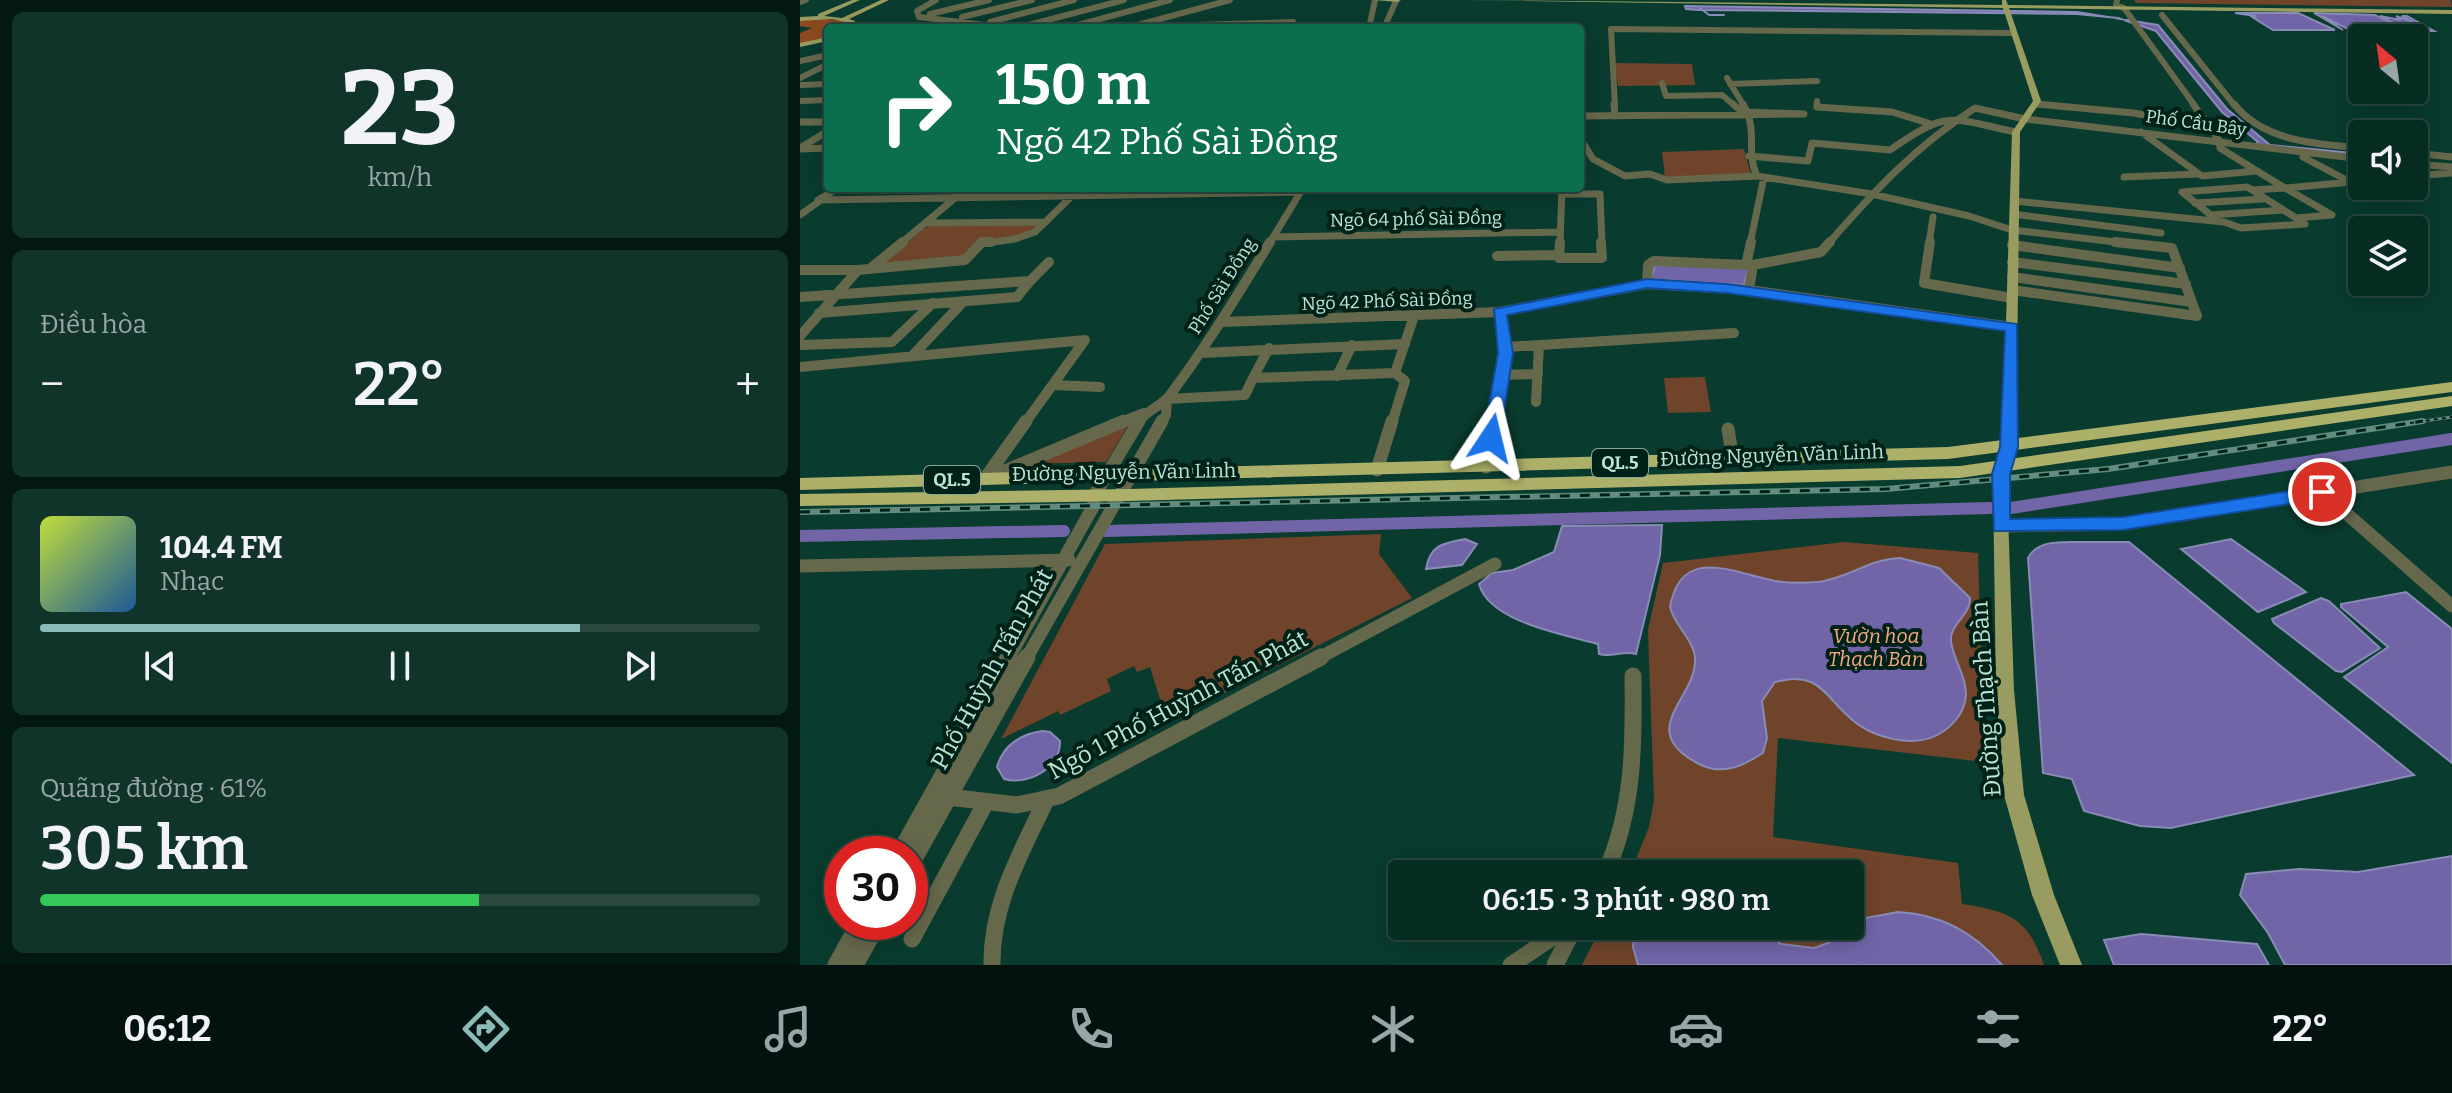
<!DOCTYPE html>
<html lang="vi">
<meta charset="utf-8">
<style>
body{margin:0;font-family:Bitter,serif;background:#10342a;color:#f1f3f6;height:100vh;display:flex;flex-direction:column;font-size:30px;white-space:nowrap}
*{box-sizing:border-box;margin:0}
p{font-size:26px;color:#98a7a5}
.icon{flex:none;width:44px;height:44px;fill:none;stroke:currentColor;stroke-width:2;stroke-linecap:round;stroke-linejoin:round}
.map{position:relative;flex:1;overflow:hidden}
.sheet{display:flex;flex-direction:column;gap:12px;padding:12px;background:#041813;width:800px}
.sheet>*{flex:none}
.top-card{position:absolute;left:24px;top:24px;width:760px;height:168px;border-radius:8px;box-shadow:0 4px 20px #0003,0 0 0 2px #284840;background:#0b6e4f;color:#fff;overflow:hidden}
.needle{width:52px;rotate:331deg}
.buttons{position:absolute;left:1548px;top:24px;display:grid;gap:16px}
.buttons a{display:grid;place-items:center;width:80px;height:80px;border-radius:8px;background:#072c22;box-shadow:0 4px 20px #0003,0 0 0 2px #284840;font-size:40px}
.speed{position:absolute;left:24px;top:836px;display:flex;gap:16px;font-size:40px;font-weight:700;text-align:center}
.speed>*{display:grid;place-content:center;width:104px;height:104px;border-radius:50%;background:#072c22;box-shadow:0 4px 20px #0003,0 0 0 2px #284840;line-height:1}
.speed .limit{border:12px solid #d22;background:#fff;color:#111}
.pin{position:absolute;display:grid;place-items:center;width:68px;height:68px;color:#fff;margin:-34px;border:4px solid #fff;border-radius:50%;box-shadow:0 2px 8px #0007}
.me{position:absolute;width:88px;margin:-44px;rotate:10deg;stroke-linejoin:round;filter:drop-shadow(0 0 6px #0008)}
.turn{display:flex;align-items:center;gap:28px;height:168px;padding:0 40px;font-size:36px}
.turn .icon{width:104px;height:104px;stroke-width:2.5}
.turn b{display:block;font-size:56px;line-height:68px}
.big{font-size:60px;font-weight:600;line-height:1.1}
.sheet .tile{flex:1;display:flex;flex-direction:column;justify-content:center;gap:12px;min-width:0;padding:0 28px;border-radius:12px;background:#10342a}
.sheet .dial{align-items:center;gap:0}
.dial b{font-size:104px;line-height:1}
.song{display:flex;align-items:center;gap:24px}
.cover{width:96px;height:96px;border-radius:12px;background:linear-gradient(135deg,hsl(70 70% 55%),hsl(210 70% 35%))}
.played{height:8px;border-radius:4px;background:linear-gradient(90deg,#8bbbb9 75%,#284840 75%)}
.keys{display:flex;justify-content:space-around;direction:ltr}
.heat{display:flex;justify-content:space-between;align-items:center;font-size:44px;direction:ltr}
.charge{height:12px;border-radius:6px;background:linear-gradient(90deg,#34c759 61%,#284840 0)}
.trip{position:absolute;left:588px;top:860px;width:476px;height:80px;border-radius:8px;background:#072c22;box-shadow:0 4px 20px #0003,0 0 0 2px #284840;font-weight:600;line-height:80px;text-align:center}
.tab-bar{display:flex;height:128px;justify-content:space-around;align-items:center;background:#03120e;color:#98a7a5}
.tab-bar .icon{width:56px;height:56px}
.tab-bar .active{color:#8bbbb9}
.tab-bar b{font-size:36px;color:#f1f3f6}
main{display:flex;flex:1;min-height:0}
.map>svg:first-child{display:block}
</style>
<main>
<section class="sheet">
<div class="tile dial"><b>23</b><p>km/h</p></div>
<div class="tile"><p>Điều hòa</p>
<div class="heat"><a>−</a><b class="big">22°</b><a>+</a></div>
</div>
<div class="tile">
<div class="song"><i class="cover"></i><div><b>104.4 FM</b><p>Nhạc</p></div></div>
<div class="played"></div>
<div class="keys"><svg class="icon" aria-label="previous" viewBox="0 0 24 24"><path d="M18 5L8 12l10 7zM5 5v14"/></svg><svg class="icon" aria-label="pause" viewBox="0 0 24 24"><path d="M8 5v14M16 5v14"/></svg><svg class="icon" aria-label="next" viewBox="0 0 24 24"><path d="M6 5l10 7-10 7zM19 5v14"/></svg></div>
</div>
<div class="tile"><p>Quãng đường · 61%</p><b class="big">305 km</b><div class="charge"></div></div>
</section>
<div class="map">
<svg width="1652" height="965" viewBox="0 0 1652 965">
<rect width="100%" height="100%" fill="#093b2e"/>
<path fill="#70442b" d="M1334 0H1651L1652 7 1336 3Z
M814 63 892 64 895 85 818 86Z
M944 149 951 175 865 177 862 152Z
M240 224 228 237 185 240 166 257 85 263 123 229 133 225Z
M905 377 911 412 868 413 864 378Z
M331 421 306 462 224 464Z
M581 534 579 554 612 598 367 722 350 667 337 672 334 666 307 679 311 691 260 715 258 711 201 739 305 544Z
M1044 542 1178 553 1184 762 978 738 973 837 1158 863 1162 904C1209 911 1228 918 1244 965H782L802 926H1050V874H830L849 827 854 800 848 630 863 563Z"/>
<path fill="#8b4a21" d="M28 19 45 21 49 27 28 28V37L0 44V33L12 28 0 26V20Z"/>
<path fill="#7165a8" stroke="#888bb6" stroke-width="2" d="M885 6 1277 12 1358 25 1427 109 1470 145 1562 154V157L1455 145 1458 142 1422 112 1356 31 1318 18 1277 14 899 10 886 9Z
M1435 13H1498L1535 30H1473L1452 17 1456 16Z
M1514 13 1575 15 1604 29 1580 16 1601 20 1596 16 1613 22 1602 16H1607L1634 31H1552L1522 16 1543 30Z
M855 265 942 267 948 270 944 285 851 279Z
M862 525 860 555 836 654C822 650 812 658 799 654L798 644C766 635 689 622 679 584L692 573 713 570 754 552 762 526Z
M665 539 677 544 662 565 626 569C630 545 643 543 665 539Z
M1431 539 1506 592 1458 612 1381 549Z
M1290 542H1329L1614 775 1371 828 1340 826 1284 811 1272 779 1243 773 1228 558C1238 537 1270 543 1290 542Z
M1100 558 1139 568 1170 598C1171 615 1149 624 1151 642 1154 661 1166 675 1166 695 1165 710 1156 722 1144 731 1116 751 1070 738 1047 715 1035 705 1026 689 1011 682 998 677 988 679 975 682L962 701 967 738 963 753C943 766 922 776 899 764 833 729 898 699 895 657 893 639 874 625 870 607 881 544 934 573 975 581 989 583 1004 583 1018 582 1048 578 1070 559 1100 558Z
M1606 592 1652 629V763L1544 677 1588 647 1541 607V604Z
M1521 598 1529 601 1580 648 1542 672 1536 671 1474 623 1472 619Z
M242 731 250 732 260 741C261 768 228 786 204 779L197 767C203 745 221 734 242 731Z
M1652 856V965H1485L1468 933 1440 895 1446 874 1499 869 1558 872Z
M1098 912C1141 914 1174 932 1202 965H838L833 947 835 926H956L981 944 1014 948 1028 943 1066 918Z
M1341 934 1457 944 1469 965H1314L1304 940Z"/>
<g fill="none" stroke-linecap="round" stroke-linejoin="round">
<path stroke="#888bb6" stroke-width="2" d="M900 8 909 15H924"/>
<path stroke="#7165a8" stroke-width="12" d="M1211 508 1652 439
M305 531 1190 508
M0 536 264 531"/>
<path stroke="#66684c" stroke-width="6" d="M136 0 117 11 119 17 209 28
M1317 0 1316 5 1324 8 1395 106
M0 2 6 0
M130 14 189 0
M1362 15 1435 106
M162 17 232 0
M190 22 274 0
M394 25 493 22
M217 28 324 0
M267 28 370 0
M327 28 430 0
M569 28 575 0
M584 28 596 1
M0 61 28 55
M0 78 28 64
M927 78 944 106
M862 83 866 96 922 95 935 106
M930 84 1017 81
M0 85 28 84
M0 101 28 100
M1017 101V106
M1236 104 1259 106
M815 106 811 29 1212 33"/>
<path stroke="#66684c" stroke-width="7" d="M814 104 815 116
M933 104 942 112
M943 104C959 131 945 151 957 176L1072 194 1169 216 1212 230 1333 244
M1017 104V107L1092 112 1128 123
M1237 104 1333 113 1409 126
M1393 104 1419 140 1420 148 1457 171
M1434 104C1464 142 1517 144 1562 148
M780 116 1004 114 947 112
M0 122H28
M1341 132 1402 176 1457 171 1485 188 1562 181
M780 138 793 159 825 176 850 174 867 180 957 176
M0 148 28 131
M0 149 28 148
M1614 153 1652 157
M949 156 1008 161 1012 143 1090 150C1149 109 1149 118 1216 132
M1503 157 1550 182
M1614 164 1652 167
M1614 176 1652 173
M1324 177 1398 174
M38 188 18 200 501 192
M1485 188 1532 215 1496 218 1452 190Z
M762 194H800L802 244
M1214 201 1424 222 1441 228 1505 224 1496 218
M1395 203 1463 199
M1213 214 1361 233
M0 215 21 200
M1410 215 1483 210
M1417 220 1382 192 1447 187 1452 190
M126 223 246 222
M473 237 760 232
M100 244 167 188
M180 244 215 239 235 232 274 194
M469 244 503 188
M760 244 762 188
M950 244 964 177
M1028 244C1075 190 1115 147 1175 108L1225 119 1562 159
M1129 244 1133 217"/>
<path stroke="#66684c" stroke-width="10" d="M760 242 759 258H802L801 242
M1130 242 1124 283 1212 298
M1212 245 1380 268
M697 256 759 255
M1212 262 1386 284
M71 268 103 242
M0 270H58L165 260 182 242H191
M1212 277 1392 302
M230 281 249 262
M847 284 848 265 854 261 946 265 951 242
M949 290 953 265 1021 252 1030 242
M1212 290 1397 316 1372 248 1315 242
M0 297 230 281 217 297 19 313
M421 322 699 312 847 284 949 290 1212 327
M0 336 58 270
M0 345 92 342 133 303
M706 347 934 333
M401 353 605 344
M112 356 164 301
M0 367 285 340
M702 375 738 374
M537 376 552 345
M453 378 469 348
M254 385 300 387
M367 399 445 395 453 378 595 373
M736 402 739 345
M225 423 285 340
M319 423 344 413
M338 423C346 410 361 407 370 395 407 346 438 294 470 242
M361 423 366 415 367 399
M592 423 605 381 595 373 614 316
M694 423 706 353 699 312"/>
<path stroke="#66684c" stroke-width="13" d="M928 429 933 459
M686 467 694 421
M577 470 592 421
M186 477 226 421
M188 478 324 421
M1522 492 1652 606
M1201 526 1323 524 1652 472
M0 566 269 560
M208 659 294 505V496L339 421
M226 659 362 421
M517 659 695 564"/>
<path stroke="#66684c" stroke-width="17" d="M148 797 217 805 259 796 521 657
M99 854 209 657
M110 866 227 657
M805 874C834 810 834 745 833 676
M112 939 185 804
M36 965 60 922
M55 965 79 922
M192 965C191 905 220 855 245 802
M711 965 769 926
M755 965 775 926"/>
<path fill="#999c61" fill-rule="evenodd" d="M52 0H60L24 16 42 18 81 0H89L49 19 55 21V28H49L50 23 32 19 0 21V17L18 16V14Z
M574 0H601L598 2Z
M656 0 1202 5V0H1206L1208 5 1652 10V14L1209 8 1241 101 1220 132 1216 447 1207 485 1214 690 1224 795 1254 895 1282 965H1260L1232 895 1204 795 1196 690 1193 485 1202 447 1212 132 1233 101 1203 8Z
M28 37V41L0 47V43Z"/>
<path fill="#adb069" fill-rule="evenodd" d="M1652 382V392L1148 459 0 490V478L1148 447Z
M1652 396V406L1160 478 329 501 0 506V494L329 489 1160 466Z"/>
<g stroke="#608d7f" stroke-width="3">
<path id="rail-far1" d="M1610 423 1652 417"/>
</g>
<g stroke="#608d7f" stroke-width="6">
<path id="rail" d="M0 512 1086 489 1308 469 1623 421"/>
</g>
<use href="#rail-far1" stroke="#002117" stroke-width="2" stroke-dasharray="4" stroke-linecap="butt"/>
<use href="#rail" stroke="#002117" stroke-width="3" stroke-dasharray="10" stroke-linecap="butt"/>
</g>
<path fill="#1a73e8" stroke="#114b97" stroke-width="2" d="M847 279 927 284 1217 324 1218 447 1210 474V519L1323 517 1522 486 1532 492 1522 499 1323 530 1194 531 1192 474 1200 447 1205 331 927 293 847 288 707 315 713 353 700 438 691 443 685 441 683 438 698 353 694 309Z"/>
<g text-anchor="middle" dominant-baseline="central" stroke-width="8" stroke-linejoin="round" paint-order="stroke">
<g font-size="18" fill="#bce4d5" stroke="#002117">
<text transform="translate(1396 123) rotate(8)">Phố Cầu Bây</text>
<text transform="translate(616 219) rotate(-1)">Ngõ 64 phố Sài Đồng</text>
<text transform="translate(422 286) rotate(-58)">Phố Sài Đồng</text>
<text transform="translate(587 301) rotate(-2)">Ngõ 42 Phố Sài Đồng</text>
</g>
<g fill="#002117" stroke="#84aa9c" stroke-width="2">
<rect x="792" y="449" width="56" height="28" rx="6"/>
<rect x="124" y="466" width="56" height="28" rx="6"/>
</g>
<g font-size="18" font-weight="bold" fill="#bce4d5">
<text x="820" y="463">QL.5</text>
<text x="152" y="480">QL.5</text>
</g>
<g font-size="20" fill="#bce4d5" stroke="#002117">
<text transform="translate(972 455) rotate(-2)">Đường Nguyễn Văn Linh</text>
<text transform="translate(324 472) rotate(-1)">Đường Nguyễn Văn Linh</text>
</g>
<g font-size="20" font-style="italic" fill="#f6aa7f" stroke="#002117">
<text x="1076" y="636">Vườn hoa<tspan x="1076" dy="23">Thạch Bàn</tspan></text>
</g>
<g font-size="24" fill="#bce4d5" stroke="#002117">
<text transform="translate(192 669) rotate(-61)">Phố Huỳnh Tấn Phát</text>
<text transform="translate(1186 699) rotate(-94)">Đường Thạch Bàn</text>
<text transform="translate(378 705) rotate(-28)">Ngõ 1 Phố Huỳnh Tấn Phát</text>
</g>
</g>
</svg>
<div class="buttons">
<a><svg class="needle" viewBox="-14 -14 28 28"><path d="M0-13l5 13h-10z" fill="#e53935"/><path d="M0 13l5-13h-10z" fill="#98a7a5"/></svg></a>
<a><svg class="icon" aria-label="sound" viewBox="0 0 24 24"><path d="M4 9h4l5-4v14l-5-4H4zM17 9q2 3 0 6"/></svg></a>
<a><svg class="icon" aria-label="layers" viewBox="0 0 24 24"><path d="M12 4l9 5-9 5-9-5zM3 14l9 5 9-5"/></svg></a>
</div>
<div class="speed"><div class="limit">30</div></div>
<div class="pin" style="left:1522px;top:492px;background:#d93025"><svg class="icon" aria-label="arrive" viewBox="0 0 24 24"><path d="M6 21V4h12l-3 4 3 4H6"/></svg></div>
<svg class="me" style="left:691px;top:438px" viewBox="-20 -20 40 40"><path d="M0-17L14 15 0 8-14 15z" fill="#1a73e8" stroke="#fff" stroke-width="4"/></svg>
<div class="trip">06:15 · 3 phút · 980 m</div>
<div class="top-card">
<div class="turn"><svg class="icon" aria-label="right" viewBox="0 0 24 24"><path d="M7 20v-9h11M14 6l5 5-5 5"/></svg><div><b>150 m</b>Ngõ 42 Phố Sài Đồng</div></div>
</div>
</div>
</main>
<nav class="tab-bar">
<b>06:12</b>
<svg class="icon active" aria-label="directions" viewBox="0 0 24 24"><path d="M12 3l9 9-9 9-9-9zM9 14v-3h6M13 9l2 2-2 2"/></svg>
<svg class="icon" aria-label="music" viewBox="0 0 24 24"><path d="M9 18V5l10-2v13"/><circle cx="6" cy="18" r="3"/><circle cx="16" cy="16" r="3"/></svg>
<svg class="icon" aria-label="phone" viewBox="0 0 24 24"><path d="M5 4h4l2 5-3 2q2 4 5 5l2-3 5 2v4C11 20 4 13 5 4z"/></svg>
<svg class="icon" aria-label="climate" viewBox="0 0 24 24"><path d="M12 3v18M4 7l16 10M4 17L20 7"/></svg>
<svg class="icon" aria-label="car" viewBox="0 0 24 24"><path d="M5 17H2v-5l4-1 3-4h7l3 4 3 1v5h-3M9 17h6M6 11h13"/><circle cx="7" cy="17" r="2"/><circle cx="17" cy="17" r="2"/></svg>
<svg class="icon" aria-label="filters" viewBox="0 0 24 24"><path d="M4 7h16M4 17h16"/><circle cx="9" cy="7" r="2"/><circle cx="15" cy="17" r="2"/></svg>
<b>22°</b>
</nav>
